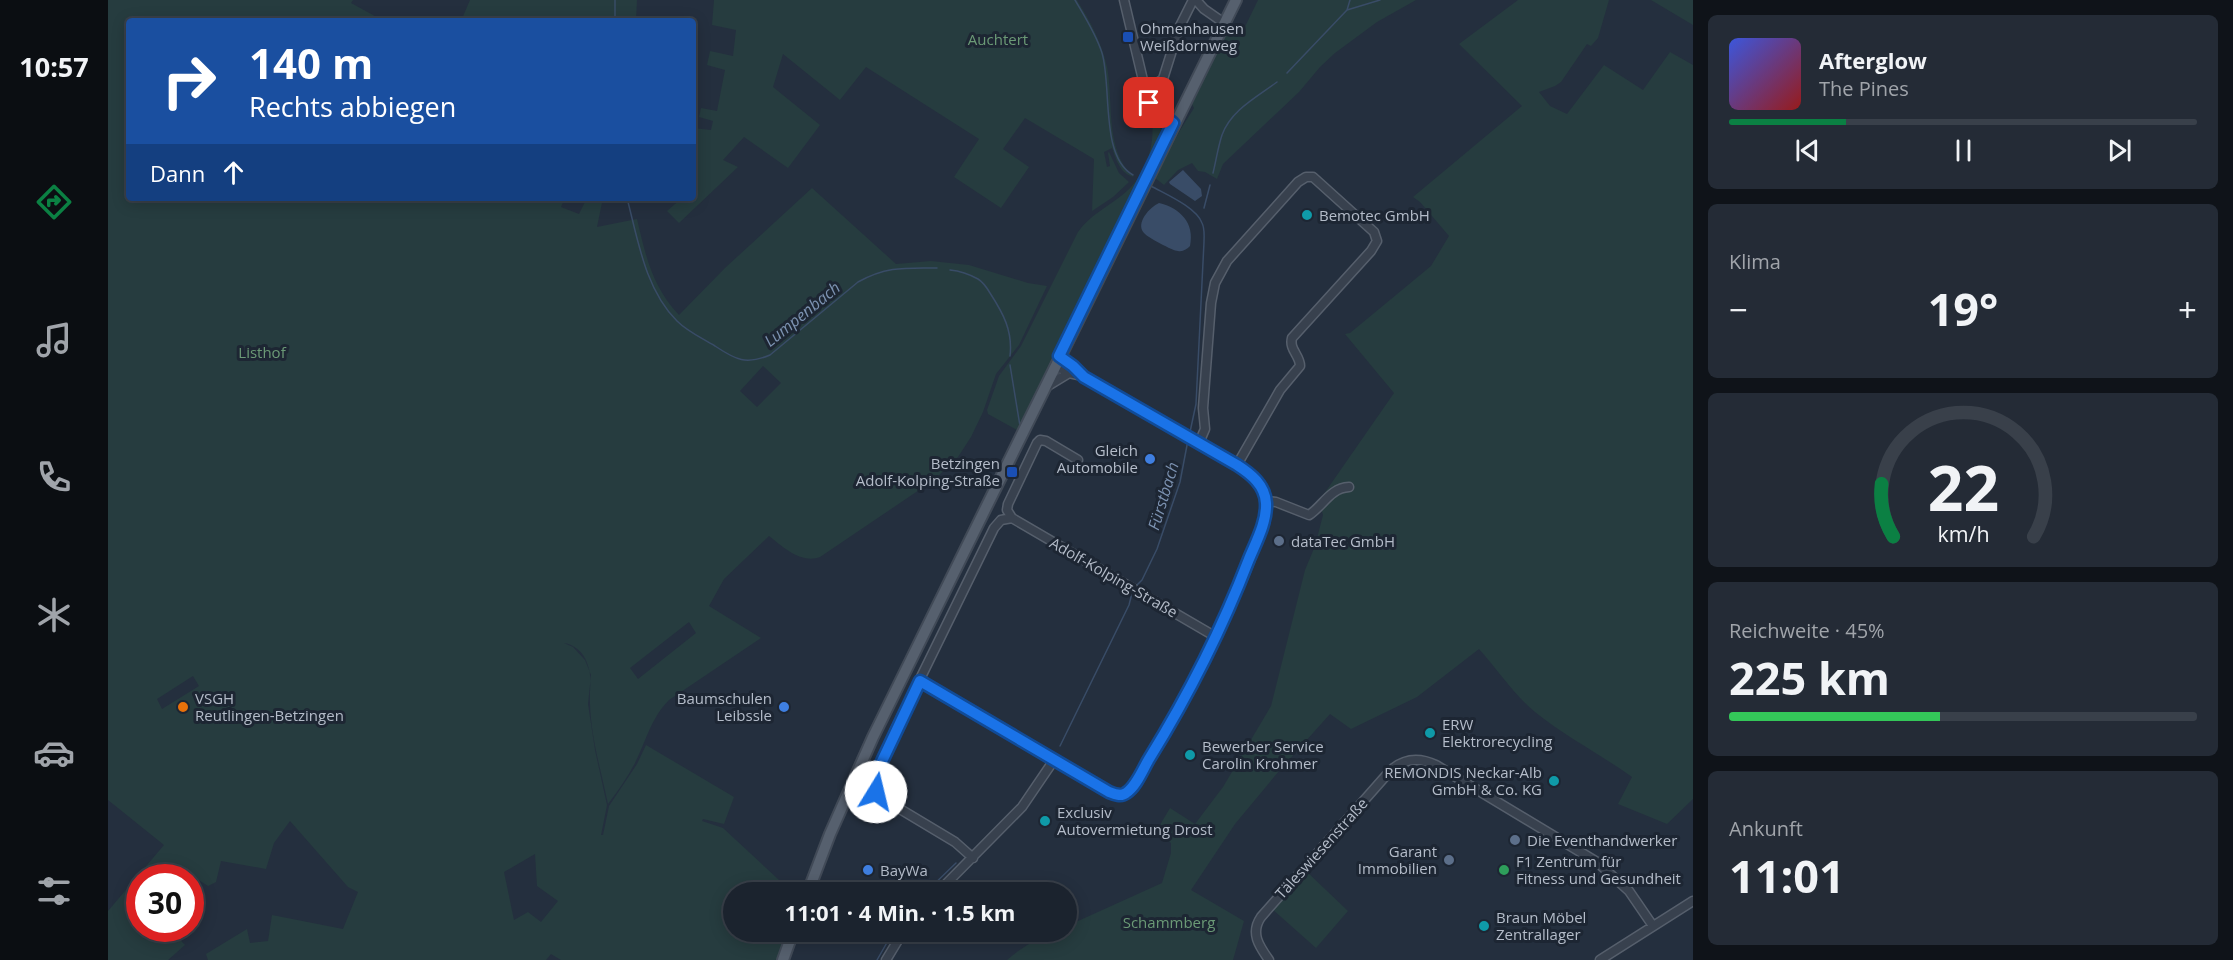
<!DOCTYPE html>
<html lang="de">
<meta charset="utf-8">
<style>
body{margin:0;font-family:"Open Sans",sans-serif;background:#242b36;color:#f1f3f6;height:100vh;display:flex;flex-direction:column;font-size:22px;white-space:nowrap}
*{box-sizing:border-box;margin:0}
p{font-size:20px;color:#a0a4aa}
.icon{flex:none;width:33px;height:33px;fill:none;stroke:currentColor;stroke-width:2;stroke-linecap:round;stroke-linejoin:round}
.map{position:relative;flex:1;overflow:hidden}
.side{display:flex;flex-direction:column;gap:15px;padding:15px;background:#0f1319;width:540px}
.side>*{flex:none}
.hud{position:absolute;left:18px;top:18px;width:570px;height:183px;border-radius:6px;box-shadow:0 3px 15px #0003,0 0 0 2px #39404a;background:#1a4fa0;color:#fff;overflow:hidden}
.speed{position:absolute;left:18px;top:864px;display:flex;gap:12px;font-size:30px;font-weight:700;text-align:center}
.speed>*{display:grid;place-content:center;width:78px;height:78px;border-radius:50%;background:#1b232e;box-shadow:0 3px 15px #0003,0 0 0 2px #39404a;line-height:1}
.speed .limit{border:9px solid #d22;background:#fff;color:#111}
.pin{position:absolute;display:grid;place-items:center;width:51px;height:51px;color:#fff;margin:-26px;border-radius:12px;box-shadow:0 3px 9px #0006}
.me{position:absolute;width:66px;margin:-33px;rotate:9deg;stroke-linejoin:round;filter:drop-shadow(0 0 4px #0008)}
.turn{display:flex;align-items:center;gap:21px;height:126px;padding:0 24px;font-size:27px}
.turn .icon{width:78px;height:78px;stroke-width:2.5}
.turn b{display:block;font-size:42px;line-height:51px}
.then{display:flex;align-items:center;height:57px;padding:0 24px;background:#0003;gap:12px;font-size:22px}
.big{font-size:45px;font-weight:700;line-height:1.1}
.side .widget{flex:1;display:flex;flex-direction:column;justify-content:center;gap:9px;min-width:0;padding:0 21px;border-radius:9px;background:#242b36}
.side .dial{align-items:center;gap:0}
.dial svg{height:156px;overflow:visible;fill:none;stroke:#39404a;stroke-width:7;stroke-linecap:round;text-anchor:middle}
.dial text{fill:#f1f3f6;stroke:none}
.song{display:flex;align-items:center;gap:18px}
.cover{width:72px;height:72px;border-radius:9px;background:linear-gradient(135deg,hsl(230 70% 55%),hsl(0 70% 35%))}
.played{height:6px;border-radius:3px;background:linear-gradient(90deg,#0b8043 25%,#39404a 25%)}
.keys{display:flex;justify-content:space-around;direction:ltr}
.heat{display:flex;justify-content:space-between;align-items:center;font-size:33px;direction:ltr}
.charge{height:9px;border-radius:4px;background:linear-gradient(90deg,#34c759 45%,#39404a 0)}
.trip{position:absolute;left:615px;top:882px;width:354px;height:60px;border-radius:30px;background:#1b232e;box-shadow:0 3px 15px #0003,0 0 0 2px #39404a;font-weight:700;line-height:60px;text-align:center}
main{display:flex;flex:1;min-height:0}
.tab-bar{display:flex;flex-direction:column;width:108px;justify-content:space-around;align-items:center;background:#0b0e12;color:#a0a4aa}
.tab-bar .icon{width:42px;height:42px}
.tab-bar .current{color:#0b8043}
.tab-bar b{font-size:27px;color:#f1f3f6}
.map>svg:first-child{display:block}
</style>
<main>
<nav class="tab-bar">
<b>10:57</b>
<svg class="icon current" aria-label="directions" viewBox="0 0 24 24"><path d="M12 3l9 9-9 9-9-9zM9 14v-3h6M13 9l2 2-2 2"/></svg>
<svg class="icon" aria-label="music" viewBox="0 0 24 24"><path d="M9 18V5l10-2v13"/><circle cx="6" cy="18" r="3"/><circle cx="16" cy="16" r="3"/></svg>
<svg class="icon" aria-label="phone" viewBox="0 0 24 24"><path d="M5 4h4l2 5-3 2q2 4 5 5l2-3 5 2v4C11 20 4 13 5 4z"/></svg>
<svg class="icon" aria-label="climate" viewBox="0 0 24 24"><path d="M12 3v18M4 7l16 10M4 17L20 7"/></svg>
<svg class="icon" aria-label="car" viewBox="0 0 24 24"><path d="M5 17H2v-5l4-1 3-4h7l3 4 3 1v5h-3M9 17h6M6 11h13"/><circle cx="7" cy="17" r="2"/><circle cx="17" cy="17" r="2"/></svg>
<svg class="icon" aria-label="filters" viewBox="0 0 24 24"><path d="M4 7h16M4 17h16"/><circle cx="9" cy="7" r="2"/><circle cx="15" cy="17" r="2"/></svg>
</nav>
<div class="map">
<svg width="1585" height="960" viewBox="0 0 1585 960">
<rect width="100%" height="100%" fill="#242f3e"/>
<path fill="#263c3f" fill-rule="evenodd" d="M0 0H245L243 3 276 21H21V198H457L453 207 471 214 479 198H495L489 227 529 219C538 257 544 286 571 315L617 268 704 188 788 264 823 261 861 265 920 283 939 286 911 345 888 374 875 412 863 437 850 457 826 480 712 557C693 564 675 547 661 536L616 579 601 606 653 638 561 700C543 718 538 741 527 763 519 778 510 791 500 804 493 771 483 737 482 704 481 689 485 677 479 663 476 653 466 644 456 643L465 647 477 660 483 675 480 704 487 750 499 805 493 835H495L501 806 529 764 538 745 626 797 616 824 595 819 594 821 615 828 684 892H626V932H682L672 960H453L443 954 438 960H100L98 954 139 929 142 943 160 941 164 915 235 929 250 892 240 887 182 821 166 843 158 869 113 861 108 882 100 886 86 877 83 879 32 878V928L62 929 77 945 60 960H0V911L56 845 0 800ZM655 366 673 383 649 407 632 391ZM581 622 588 633 530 679 522 668ZM85 676 91 686 54 709 49 699ZM427 854 429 886 450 901 433 922 420 912 406 920 396 872Z
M362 0H529L528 21H353Z
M606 0H969C982 21 994 43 999 67 1006 102 996 151 1026 177 1012 174 1008 159 1004 148L996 152 999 167 1002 166 1000 153 1001 152 1011 173 1021 182 1005 197 984 211 986 159 917 118 895 149 921 167 893 208 846 177 871 139 758 67 732 100 675 54 665 87 712 125 680 168 636 137 615 160 630 167 571 223 559 211 574 198H585V128L603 130 605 121 591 117 593 108 609 111 617 70 599 65 602 51 625 56 628 30 604 25Z
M1150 0H1308L1269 22 1227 53 1212 67 1191 92 1115 164 1109 179 1097 172 1090 171 1084 163 1070 170 1056 185 1047 178 1071 132 1086 108 1084 104 1121 27 1133 35Z
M1410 0H1501L1490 38 1483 46 1479 44 1453 82 1447 86 1431 92 1442 106 1459 114 1496 65 1535 90 1562 52 1585 65V799L1559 824 1510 804 1524 777C1492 754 1458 737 1427 712 1408 697 1388 668 1371 649L1309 697 1243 729 1222 714 1171 771 1127 824 1083 890 1136 921 1125 960H899C913 947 939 932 958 932L959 926 1054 883 1063 853V843L1049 830 1062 808 1087 824 1115 787 1163 706 1197 570 1207 546 1215 515 1211 501 1286 393 1237 334 1242 333 1323 266 1341 236 1312 202 1305 197 1414 106 1351 44Z
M1543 0H1585V25Z
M1046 118H1049L1053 130 1051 140 945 359 914 429 909 430 880 414 879 410 891 376 913 346 970 232C982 215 998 208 1013 196 1037 178 1047 148 1044 120Z
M1197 870 1240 911 1208 948 1163 908Z"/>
<path fill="#394c67" d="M1075 170 1093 189 1094 196 1087 201 1062 184 1061 182Z
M1051 203C1072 208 1087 223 1082 246 1079 249 1075 252 1070 251 1065 251 1039 237 1036 233 1027 223 1042 207 1051 203Z"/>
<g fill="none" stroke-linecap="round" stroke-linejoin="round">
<path stroke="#394c67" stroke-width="1.5" d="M967 0C977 17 988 34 994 53 1004 86 992 157 1025 175
M1239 10 1242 0
M507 21V0
M1179 73 1239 10 1272 0
M1105 173C1108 161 1110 147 1114 135 1123 110 1149 97 1169 82
M1043 186C1057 194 1088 207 1094 223 1097 229 1096 236 1096 242L1088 404 1082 432
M519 198C530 240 537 289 569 321 580 332 594 338 607 346 628 360 638 365 662 355L750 282C779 266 797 268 829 268
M1096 208 1102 185
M842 270C852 271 861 274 870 279 875 282 879 288 882 293 895 313 905 331 902 356
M902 365 912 426
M1028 586 1034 580 1049 549 1072 482 1080 440
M952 746 1021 605 1024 593
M818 892 848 863
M769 960 785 932"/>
<g stroke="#565f6c" stroke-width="11">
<path id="minor" d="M1016 0 1039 97 1045 108 1065 123
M1088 0 1096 9 1116 23
M1035 88 1046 85 1055 79 1071 28 1085 0
M947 365 961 373 975 376
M938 387 961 373
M1091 443 1097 429 1095 408 1103 303 1107 283 1119 261 1190 182 1198 177H1205L1266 232 1269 241 1263 251 1184 338C1181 350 1192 355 1192 366L1172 390 1129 465
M1158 501 1168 502 1201 515C1215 506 1222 488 1241 487
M904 518 1108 637
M812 681 1001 792 1012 795 1017 794C1049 764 1161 544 1158 503 1157 485 1143 474 1129 465L975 376 965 366 951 356
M865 858 847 842 772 797 767 786 768 774 788 728 886 528 893 520 904 518 899 510 900 504 929 443 932 440 938 441 970 460
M830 892 914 807 946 760
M778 960 795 932
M1161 960C1151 946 1142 933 1153 917L1282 771C1296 758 1311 757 1328 765L1489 862 1521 891 1545 926
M1492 960 1585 901"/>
</g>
<g stroke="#414a57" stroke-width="14">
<path id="major" d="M700 892 722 834 765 737 1128 0
M675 960 685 932"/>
</g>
<use href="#minor" stroke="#38414e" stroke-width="8"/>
<use href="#major" stroke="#56606e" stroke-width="10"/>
</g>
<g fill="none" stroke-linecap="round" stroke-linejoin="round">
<g stroke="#114b97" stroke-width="15">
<path id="route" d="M768 792V774L812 681 1001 792C1006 794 1013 797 1018 793 1028 787 1035 769 1041 759 1080 696 1114 629 1141 559 1148 542 1159 522 1158 503 1157 485 1143 474 1129 465L976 377 965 366 951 356 1065 123 1041 103"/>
</g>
<use href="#route" stroke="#1a73e8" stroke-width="10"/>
</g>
<g fill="#1a4fb4" stroke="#1d2633" stroke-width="2">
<rect x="1014" y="31" width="12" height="12" rx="3"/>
<rect x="898" y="466" width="12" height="12" rx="3"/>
</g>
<g fill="#0f9aa8" stroke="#1d2633" stroke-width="2">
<circle cx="1199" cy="215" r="6"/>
<circle cx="1322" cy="733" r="6"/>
<circle cx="1082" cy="755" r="6"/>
<circle cx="1446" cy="781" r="6"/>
<circle cx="937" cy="821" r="6"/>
<circle cx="1376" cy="926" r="6"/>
</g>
<g fill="#3f7fe0" stroke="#1d2633" stroke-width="2">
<circle cx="1042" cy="459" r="6"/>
<circle cx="676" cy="707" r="6"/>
<circle cx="760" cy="870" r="6"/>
</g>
<g fill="#5c6f8a" stroke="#1d2633" stroke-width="2">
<circle cx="1171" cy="541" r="6"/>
<circle cx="1407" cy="840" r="6"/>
<circle cx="1341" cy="860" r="6"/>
</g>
<circle fill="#e8710a" stroke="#1d2633" stroke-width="2" cx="75" cy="707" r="6"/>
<circle fill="#2e9e5b" stroke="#1d2633" stroke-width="2" cx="1396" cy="870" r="6"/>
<g text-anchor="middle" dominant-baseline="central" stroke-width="6" stroke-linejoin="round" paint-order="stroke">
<g font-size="15" fill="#b4bcc9" stroke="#1d2633" text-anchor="start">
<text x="1032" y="28">Ohmenhausen<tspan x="1032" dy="17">Weißdornweg</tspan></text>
<text x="1211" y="215">Bemotec GmbH</text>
<text x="1030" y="450" text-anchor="end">Gleich<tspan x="1030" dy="17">Automobile</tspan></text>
<text x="892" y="463" text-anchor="end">Betzingen<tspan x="892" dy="17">Adolf-Kolping-Straße</tspan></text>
<text x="1183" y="541">dataTec GmbH</text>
<text x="87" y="698">VSGH<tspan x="87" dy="17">Reutlingen-Betzingen</tspan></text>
<text x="664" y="698" text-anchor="end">Baumschulen<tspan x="664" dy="17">Leibssle</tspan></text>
<text x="1334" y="724">ERW<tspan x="1334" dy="17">Elektrorecycling</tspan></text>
<text x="1094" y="746">Bewerber Service<tspan x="1094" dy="17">Carolin Krohmer</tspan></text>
<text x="1434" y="772" text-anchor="end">REMONDIS Neckar-Alb<tspan x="1434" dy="17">GmbH &amp; Co. KG</tspan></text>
<text x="949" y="812">Exclusiv<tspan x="949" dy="17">Autovermietung Drost</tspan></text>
<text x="1419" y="840">Die Eventhandwerker</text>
<text x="1329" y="851" text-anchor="end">Garant<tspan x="1329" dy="17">Immobilien</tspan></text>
<text x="1408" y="861">F1 Zentrum für<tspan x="1408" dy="17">Fitness und Gesundheit</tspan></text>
<text x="772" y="870">BayWa</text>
<text x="1388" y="917">Braun Möbel<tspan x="1388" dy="17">Zentrallager</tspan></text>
</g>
<g font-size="15" fill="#6b9a76" stroke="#1d2633">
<text x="890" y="39">Auchtert</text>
<text x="154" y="352">Listhof</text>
<text x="1061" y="922">Schammberg</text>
</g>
<g font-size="15" fill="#b4bcc9" stroke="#1d2633">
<text transform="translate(1006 577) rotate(30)">Adolf-Kolping-Straße</text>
<text transform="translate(1213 848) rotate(-48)">Täleswiesenstraße</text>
</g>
<g font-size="16" font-style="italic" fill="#7c92b1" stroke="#1d2633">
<text transform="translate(694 314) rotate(-39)">Lumpenbach</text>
<text transform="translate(1055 496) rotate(-73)">Fürstbach</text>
</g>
</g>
</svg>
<div class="speed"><div class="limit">30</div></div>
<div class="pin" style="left:1041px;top:103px;background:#d93025"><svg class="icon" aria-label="arrive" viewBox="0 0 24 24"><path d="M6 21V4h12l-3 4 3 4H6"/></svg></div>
<svg class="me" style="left:768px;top:792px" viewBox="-20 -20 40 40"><circle r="19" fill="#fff"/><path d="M0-13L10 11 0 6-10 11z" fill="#1a73e8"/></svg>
<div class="trip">11:01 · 4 Min. · 1.5 km</div>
<div class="hud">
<div class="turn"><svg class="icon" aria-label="right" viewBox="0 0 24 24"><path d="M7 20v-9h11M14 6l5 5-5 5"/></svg><div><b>140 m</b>Rechts abbiegen</div></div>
<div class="then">Dann<svg class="icon" aria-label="ahead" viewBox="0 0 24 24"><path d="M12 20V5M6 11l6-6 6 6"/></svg></div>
</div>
</div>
<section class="side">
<div class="widget">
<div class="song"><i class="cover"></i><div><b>Afterglow</b><p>The Pines</p></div></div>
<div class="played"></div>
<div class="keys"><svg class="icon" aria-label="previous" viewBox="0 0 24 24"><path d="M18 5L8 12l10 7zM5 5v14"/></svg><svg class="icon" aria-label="pause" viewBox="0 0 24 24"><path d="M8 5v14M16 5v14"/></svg><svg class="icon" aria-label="next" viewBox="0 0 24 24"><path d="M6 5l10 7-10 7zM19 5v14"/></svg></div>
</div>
<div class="widget"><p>Klima</p>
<div class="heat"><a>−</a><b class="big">19°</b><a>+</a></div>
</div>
<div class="widget dial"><svg viewBox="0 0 100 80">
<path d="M14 69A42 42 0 1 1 86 69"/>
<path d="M14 69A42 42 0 0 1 8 42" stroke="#0b8043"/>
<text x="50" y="56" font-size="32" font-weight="700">22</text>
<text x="50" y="72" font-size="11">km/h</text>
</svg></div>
<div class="widget"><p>Reichweite · 45%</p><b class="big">225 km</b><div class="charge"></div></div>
<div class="widget"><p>Ankunft</p><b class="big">11:01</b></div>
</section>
</main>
